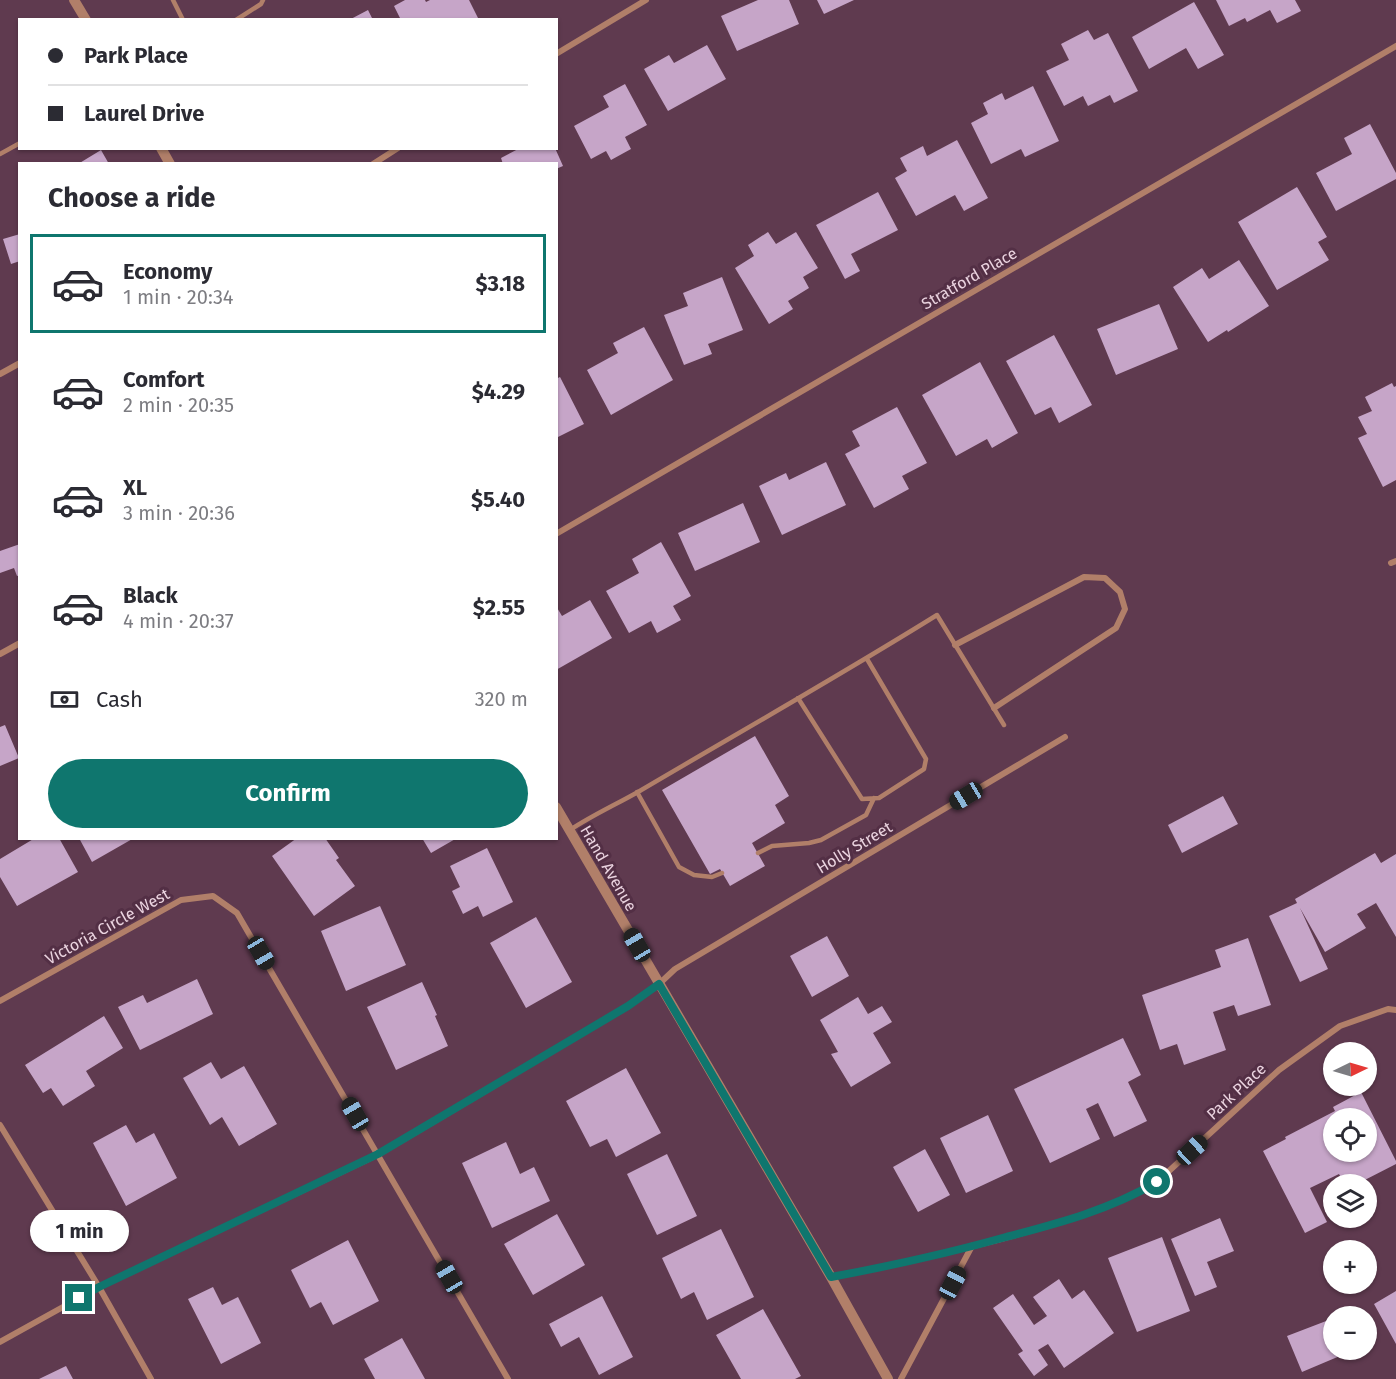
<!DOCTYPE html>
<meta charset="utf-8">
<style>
body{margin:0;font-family:"Fira Sans",sans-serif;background:#f2f2f3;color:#2b2b33;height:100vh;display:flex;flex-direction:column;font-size:22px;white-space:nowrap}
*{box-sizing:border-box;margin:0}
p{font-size:20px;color:#7c7c81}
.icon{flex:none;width:33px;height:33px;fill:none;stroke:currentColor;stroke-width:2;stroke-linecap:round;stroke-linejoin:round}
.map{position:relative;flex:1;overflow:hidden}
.side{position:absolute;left:18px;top:162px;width:540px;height:678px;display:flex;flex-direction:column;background:#fff;border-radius:0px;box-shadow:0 2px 4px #0004}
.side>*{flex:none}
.top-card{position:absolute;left:18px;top:18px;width:540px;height:132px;border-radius:0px;box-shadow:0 2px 4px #0004;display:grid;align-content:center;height:132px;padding:0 30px;background:#fff}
.needle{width:39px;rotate:85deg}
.tools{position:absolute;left:1323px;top:1042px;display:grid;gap:12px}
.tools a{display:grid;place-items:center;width:54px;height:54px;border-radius:50%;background:#fff;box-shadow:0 2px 4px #0004;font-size:30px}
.end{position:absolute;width:27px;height:27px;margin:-14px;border:8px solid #0f766e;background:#fff;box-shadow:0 0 0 3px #fff}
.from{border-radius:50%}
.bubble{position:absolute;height:42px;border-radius:21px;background:#fff;box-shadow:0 2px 4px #0004;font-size:20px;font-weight:700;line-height:42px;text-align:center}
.car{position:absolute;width:18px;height:36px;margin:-18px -9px;border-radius:8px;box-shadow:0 0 4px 2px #0007;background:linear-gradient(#222 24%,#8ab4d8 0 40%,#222 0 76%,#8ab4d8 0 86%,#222 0)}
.top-card b{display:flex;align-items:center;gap:21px;height:57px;font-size:22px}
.top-card b+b{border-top:2px solid #e1e1e2}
.top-card i{width:15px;height:15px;background:#2b2b33}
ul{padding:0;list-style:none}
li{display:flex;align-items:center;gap:18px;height:99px;margin:0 12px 9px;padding:0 18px;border:3px solid transparent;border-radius:0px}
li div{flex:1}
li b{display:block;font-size:22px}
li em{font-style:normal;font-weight:700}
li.on{border-color:#0f766e}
li>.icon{width:54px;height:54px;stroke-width:1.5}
h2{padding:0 30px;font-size:27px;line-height:72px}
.pay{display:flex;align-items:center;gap:15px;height:66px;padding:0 30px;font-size:22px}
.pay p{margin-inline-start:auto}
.cta{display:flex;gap:12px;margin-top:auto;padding:12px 30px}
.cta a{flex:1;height:69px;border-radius:36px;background:#0f766e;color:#fff;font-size:24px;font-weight:700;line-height:69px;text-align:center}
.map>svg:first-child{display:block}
</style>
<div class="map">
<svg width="1396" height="1379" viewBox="0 0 1396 1379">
<rect width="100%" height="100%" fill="#5f3a4f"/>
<path fill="#c6a5c8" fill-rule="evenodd" d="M405,0H425L426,2L430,0H469L479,20H401L394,6Z
M758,0H789L799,24L737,51L721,16Z
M817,0H854L824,14Z
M1216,0H1295L1301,11L1277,23L1270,10L1247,22L1245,18L1229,26Z
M1194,2L1224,55L1198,69L1186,48L1149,69L1132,37Z
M368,10L373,20H349Z
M1088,30L1094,40L1108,33L1138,91L1114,103L1110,95L1088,106L1083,96L1064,106L1046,71L1069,60L1061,44Z
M707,45L726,79L668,111L644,69L669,55L674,63Z
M625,84L647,125L625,137L631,149L611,160L606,151L591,159L574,126L609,107L603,96Z
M1033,86L1059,141L1025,157L1021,149L991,164L971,123L988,114L983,103L1002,93L1005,100Z
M1370,124L1396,173V179L1336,211L1316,173L1352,154L1344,138Z
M957,140L988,198L964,211L955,195L916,216L895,178L907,171L900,158L923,146L927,156Z
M520,148H555L563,166L556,169V164H503L501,158Z
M101,150L109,164H78Z
M1297,187L1327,237L1318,242L1329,260L1277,290L1238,222Z
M878,192L898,230L851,254L860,271L845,279L816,225Z
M768,232L776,244L796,232L818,268L803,277L809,288L788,301L793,309L769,324L735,268L754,256L748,245Z
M20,234V261L11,264L3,239Z
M1239,260L1269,306L1228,332L1227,330L1208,342L1173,287L1202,268L1209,279Z
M722,277L743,330L708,344L712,354L684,365L664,315L688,306L683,293Z
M1159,304L1178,349L1116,375L1097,329Z
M644,327L673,380L611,415L587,370L618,353L613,343Z
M1054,335L1092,405L1059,423L1051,407L1035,415L1006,361Z
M980,362L1018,433L992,448L987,439L956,456L922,395Z
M560,377L584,424L556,438V379Z
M1392,383L1394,387L1396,386V480L1383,487L1358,438L1367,434L1358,417L1372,411L1365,397Z
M897,407L927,463L902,476L909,489L874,508L845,454L860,446L852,431Z
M826,462L846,505L782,535L759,486L786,473L789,480Z
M743,503L760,542L695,571L678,533Z
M661,542L691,596L673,606L681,620L657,633L651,621L629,633L606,591L639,573L632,559Z
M20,544V575L17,576L14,568L0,573V551Z
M590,600L612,638L556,670V606L562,616Z
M5,725L19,758L0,766V727Z
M755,736L789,796L775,805L785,823L752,843L765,866L730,886L720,869L710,874L662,790Z
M1223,796L1238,824L1182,853L1168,825Z
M35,838H59L78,872L17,906L0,877V859Z
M79,838H134L92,862Z
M297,838H325L339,858L336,860L355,886L314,916L272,856Z
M422,838H457L431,853Z
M487,848L513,902L483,917L478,906L463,914L452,891L460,887L450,866Z
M1375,853L1381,863L1396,854V937L1376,903L1357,914L1366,928L1325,952L1300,908L1328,969L1300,982L1269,916L1297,903L1295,899Z
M380,906L406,965L346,991L321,931Z
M536,917L572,982L526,1008L490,943Z
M827,936L849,976L812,997L790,956Z
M1248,938L1271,1005L1238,1016L1234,1005L1213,1012L1226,1050L1184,1065L1177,1044L1160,1050L1142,995L1221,967L1215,950Z
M197,979L213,1014L140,1050L118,1007L143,995L147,1003Z
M422,982L437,1015L435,1016L448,1046L396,1070L367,1007Z
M858,997L868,1014L882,1006L892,1022L873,1033L891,1063L851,1087L831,1054L838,1052L820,1020Z
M104,1016L123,1048L86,1071L95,1086L63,1106L51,1088L43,1093L25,1065Z
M1123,1038L1141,1075L1128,1082L1147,1121L1114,1137L1098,1103L1086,1109L1100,1139L1050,1163L1014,1089Z
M211,1062L221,1079L244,1066L277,1124L239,1146L222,1117L210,1125L183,1078Z
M626,1068L661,1133L616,1157L607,1139L590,1147L566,1101Z
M1361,1092L1396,1161V1164L1355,1185H1345L1339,1174L1310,1188L1327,1222L1305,1233L1263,1151L1286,1139L1285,1137L1335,1111L1333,1107ZM1334,1119H1366V1152H1334Z
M988,1115L1013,1171L966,1193L940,1138Z
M126,1125L136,1143L154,1133L177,1178L126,1206L93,1143Z
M506,1142L520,1174L534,1167L550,1201L492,1228L462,1163Z
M925,1149L950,1195L918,1212L893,1167Z
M667,1154L697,1216L657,1235L627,1174Z
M557,1214L585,1265L533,1295L504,1244Z
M1220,1218L1234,1251L1207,1262L1217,1287L1195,1296L1171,1239Z
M721,1229L754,1297L707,1320L694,1292L681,1299L662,1258Z
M1162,1237L1190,1311L1137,1332L1108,1258Z
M348,1240L379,1301L333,1325L321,1302L310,1308L291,1270Z
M1059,1279L1072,1299L1084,1290L1114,1333L1064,1368L1048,1344L1038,1350L1048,1365L1034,1376L1018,1354L1023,1351L993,1308L1013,1294L1034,1325L1047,1316L1033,1297Z
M213,1287L222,1305L238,1297L261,1343L221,1364L188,1299Z
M1396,1291V1344L1374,1304Z
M602,1296L633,1357L599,1375L579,1337L561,1347L549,1324Z
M763,1309L801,1376L795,1379H741L716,1335Z
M1334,1318V1350H1354L1302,1372L1287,1336Z
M402,1338L425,1379H375L364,1359Z
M66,1366L73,1379H39Z"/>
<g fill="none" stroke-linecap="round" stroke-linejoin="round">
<path stroke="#b17f69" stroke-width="4.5" d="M173,0L183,20
M236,20L261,4L263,0
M0,154L20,143
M798,698L862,799L879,798L924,769L926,759L867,659
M637,792L679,867L694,875L712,877L722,873
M570,830C591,816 615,805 638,792C738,733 839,676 937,615L1004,725
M758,853L772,846L809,843L821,840L866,815L874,798"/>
<path stroke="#b17f69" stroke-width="6" d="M556,54L646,0
M373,164L398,148
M0,374L20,363
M556,534L1396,46
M1391,563L1396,561
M955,645L1084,577L1105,578L1120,592L1125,609L1116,628L994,708
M0,654L20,643
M0,1001L181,900L213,896L237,913L508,1379
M0,1125L99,1287L151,1379
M831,1277C887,1267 942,1254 997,1240C1053,1225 1107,1211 1157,1182L1279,1070L1340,1026L1388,1009L1396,1010
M0,1342L99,1287L379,1154L628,1006L659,984L675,969L1065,737
M901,1379L972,1246"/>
<path stroke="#b17f69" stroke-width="10" d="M74,0L86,20
M161,148L170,164
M556,807L831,1277L888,1379"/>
</g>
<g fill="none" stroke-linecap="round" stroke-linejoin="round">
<path stroke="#0f766e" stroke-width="8" d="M79,1298L99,1287L378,1154L628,1006L659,984L831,1277C890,1266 949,1253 1006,1237C1059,1223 1109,1210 1157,1182"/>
</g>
<g text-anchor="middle" stroke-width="6" stroke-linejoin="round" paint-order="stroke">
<g font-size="16" fill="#ebd4e0" stroke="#532f45">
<text transform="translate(969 278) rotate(-30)" y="6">Stratford Place</text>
<text transform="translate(854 847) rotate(-31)" y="6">Holly Street</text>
<text transform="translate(609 868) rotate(60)" y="6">Hand Avenue</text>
<text transform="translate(107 926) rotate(-29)" y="6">Victoria Circle West</text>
<text transform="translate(1236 1091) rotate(-43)" y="6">Park Place</text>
</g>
</g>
</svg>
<div class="tools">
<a><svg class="needle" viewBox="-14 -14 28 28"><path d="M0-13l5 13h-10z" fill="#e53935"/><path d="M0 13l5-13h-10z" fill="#7c7c81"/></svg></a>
<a><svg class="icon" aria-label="locate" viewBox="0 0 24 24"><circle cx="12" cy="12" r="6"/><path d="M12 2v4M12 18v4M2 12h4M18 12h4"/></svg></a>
<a><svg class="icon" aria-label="layers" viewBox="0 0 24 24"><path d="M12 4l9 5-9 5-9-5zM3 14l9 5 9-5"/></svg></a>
<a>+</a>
<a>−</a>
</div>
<i class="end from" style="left:1157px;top:1182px"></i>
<i class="end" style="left:79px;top:1298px"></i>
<div class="bubble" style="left:30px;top:1210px;width:99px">1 min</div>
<i class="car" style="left:966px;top:796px;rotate:239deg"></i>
<i class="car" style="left:637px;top:945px;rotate:330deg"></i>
<i class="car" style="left:261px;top:953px;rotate:150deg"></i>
<i class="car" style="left:355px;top:1114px;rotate:330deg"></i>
<i class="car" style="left:1192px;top:1150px;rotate:47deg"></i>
<i class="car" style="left:449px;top:1277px;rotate:330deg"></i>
<i class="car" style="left:953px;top:1283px;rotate:28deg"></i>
<div class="top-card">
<b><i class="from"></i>Park Place</b>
<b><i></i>Laurel Drive</b>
</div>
<section class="side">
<h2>Choose a ride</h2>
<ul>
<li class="on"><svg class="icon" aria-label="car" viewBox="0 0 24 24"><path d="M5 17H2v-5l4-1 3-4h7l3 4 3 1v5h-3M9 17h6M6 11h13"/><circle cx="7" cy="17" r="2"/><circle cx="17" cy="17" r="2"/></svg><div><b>Economy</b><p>1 min · 20:34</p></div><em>$3.18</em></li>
<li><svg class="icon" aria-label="car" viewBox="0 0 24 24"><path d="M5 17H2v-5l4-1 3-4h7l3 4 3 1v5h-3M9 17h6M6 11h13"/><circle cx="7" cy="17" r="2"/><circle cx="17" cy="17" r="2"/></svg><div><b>Comfort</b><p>2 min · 20:35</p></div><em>$4.29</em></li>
<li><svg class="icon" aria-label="car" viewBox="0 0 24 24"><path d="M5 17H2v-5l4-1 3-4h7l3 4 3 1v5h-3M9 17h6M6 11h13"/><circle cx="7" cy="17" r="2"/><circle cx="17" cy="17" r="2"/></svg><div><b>XL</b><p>3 min · 20:36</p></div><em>$5.40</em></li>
<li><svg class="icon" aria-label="car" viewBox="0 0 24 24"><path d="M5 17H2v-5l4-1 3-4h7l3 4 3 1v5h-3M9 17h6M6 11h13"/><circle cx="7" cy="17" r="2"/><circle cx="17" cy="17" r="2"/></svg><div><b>Black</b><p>4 min · 20:37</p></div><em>$2.55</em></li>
</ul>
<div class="pay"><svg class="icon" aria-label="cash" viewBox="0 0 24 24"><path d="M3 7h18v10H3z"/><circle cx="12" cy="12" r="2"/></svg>Cash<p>320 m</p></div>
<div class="cta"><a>Confirm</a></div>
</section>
</div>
